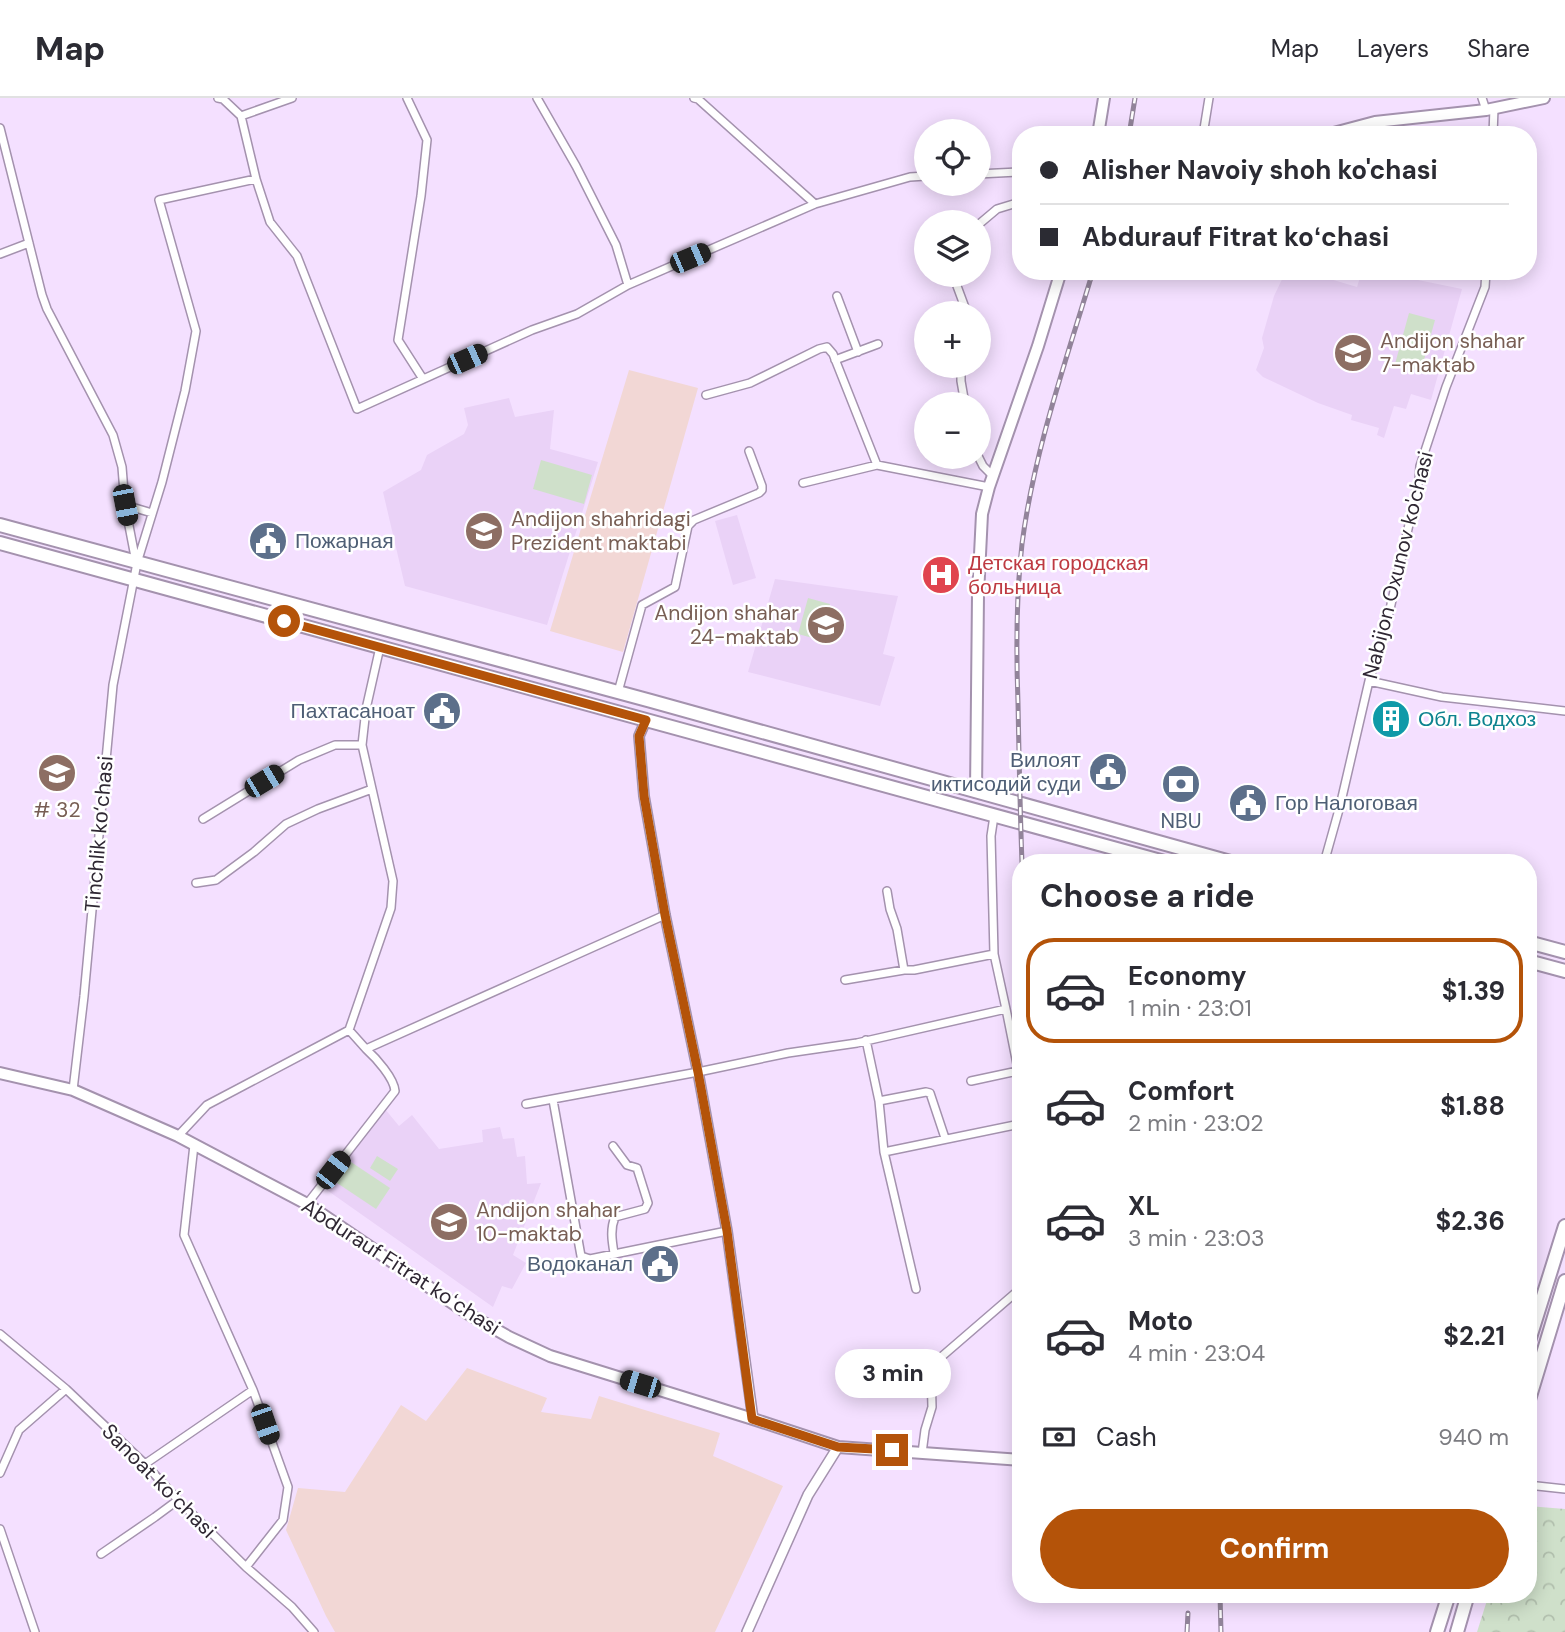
<!DOCTYPE html>
<meta charset="utf-8">
<style>
body{margin:0;font-family:"DM Sans",sans-serif;background:#f7f7f7;color:#2b2b33;height:100vh;display:flex;flex-direction:column;font-size:26px;white-space:nowrap}
*{box-sizing:border-box;margin:0}
p{font-size:23px;color:#7c7c81}
.icon{flex:none;width:38px;height:38px;fill:none;stroke:currentColor;stroke-width:2;stroke-linecap:round;stroke-linejoin:round}
.map{position:relative;flex:1;overflow:hidden}
.side{position:absolute;left:1012px;top:756px;width:525px;height:749px;display:flex;flex-direction:column;background:#fff;border-radius:28px;box-shadow:0 4px 18px #0003}
.side>*{flex:none}
.banner{position:absolute;left:1012px;top:28px;width:525px;height:154px;border-radius:28px;box-shadow:0 4px 18px #0003;display:grid;align-content:center;height:154px;padding:0 28px;background:#fff}
.tools{position:absolute;left:914px;top:21px;display:grid;gap:14px}
.tools a{display:grid;place-items:center;width:77px;height:77px;border-radius:50%;background:#fff;box-shadow:0 4px 18px #0003;font-size:35px}
.end{position:absolute;width:32px;height:32px;margin:-16px;border:9px solid #b45309;background:#fff;box-shadow:0 0 0 4px #fff}
.from{border-radius:50%}
.bubble{position:absolute;height:49px;border-radius:24px;background:#fff;box-shadow:0 4px 18px #0003;font-size:23px;font-weight:700;line-height:49px;text-align:center}
.car{position:absolute;width:21px;height:42px;margin:-21px -10px;border-radius:9px;box-shadow:0 0 5px 2px #0007;background:linear-gradient(#222 24%,#8ab4d8 0 40%,#222 0 76%,#8ab4d8 0 86%,#222 0)}
.banner b{display:flex;align-items:center;gap:24px;height:66px;font-size:26px}
.banner b+b{border-top:2px solid #e1e1e2}
.banner i{width:18px;height:18px;background:#2b2b33}
ul{padding:0;list-style:none}
li{display:flex;align-items:center;gap:21px;height:105px;margin:0 14px 10px;padding:0 14px;border:4px solid transparent;border-radius:28px}
li div{flex:1}
li b{display:block;font-size:26px}
li em{font-style:normal;font-weight:700}
li.active{border-color:#b45309}
li>.icon{width:63px;height:63px;stroke-width:1.5}
h2{padding:0 28px;font-size:32px;line-height:84px}
.pay{display:flex;align-items:center;gap:18px;height:77px;padding:0 28px;font-size:26px}
.pay p{margin-inline-start:auto}
.action{display:flex;gap:14px;margin-top:auto;padding:14px 28px}
.action a{flex:1;height:80px;border-radius:42px;background:#b45309;color:#fff;font-size:28px;font-weight:700;line-height:80px;text-align:center}
header{display:flex;align-items:center;gap:42px;box-sizing:border-box;height:98px;padding:0 35px;background:#fff;border-bottom:2px solid #e1e1e2}
header strong{font-size:33px}
nav{display:flex;gap:38px;margin-inline-start:auto;font-size:24px}
.map>svg:first-child{display:block}
</style>
<header>
<strong>Map</strong>
<nav><a>Map</a><a>Layers</a><a>Share</a></nav>
</header>
<div class="map">
<svg width="1565" height="1534" viewBox="0 0 1565 1534">
<defs>
<pattern id="park-crowns" width="20" height="18" patternUnits="userSpaceOnUse" patternTransform="scale(1.75)"><rect width="20" height="18" fill="#cfe0ca"/><path d="M2 6a3 3 0 1 1 6 0M12 15a3 3 0 1 1 6 0" fill="none" stroke="#b2c0ae"/></pattern>
</defs>
<rect width="100%" height="100%" fill="#f4e0ff"/>
<path fill="#f2d7d5" d="M629,272L698,290L623,554L550,533Z
M467,1270L547,1300L541,1314L591,1321L599,1298L720,1335L713,1358L783,1388L715,1534H335L326,1518L286,1432L298,1390L345,1394L401,1307L426,1323Z"/>
<path fill="#ead2f7" d="M1286,173H1303L1357,189L1362,173H1374L1462,191L1431,302L1411,296L1406,311L1394,308L1384,340L1377,337L1379,330L1351,322L1352,317L1318,305L1263,279L1256,272L1264,250L1262,240L1274,198Z
M509,300L515,319L554,312L550,351L598,364L547,527L405,488L383,394L421,372L427,357L464,336L468,327L464,310Z
M737,417L756,480L733,487L715,423Z
M775,481L898,498L883,556L895,559L880,608L748,574Z
M385,1011L399,1028L412,1017L439,1051L483,1044L482,1032L500,1029L503,1041L514,1040L517,1059L525,1058L527,1086L541,1085L513,1157L526,1165L512,1191L502,1188L493,1209L324,1090Z"/>
<path fill="url(#park-crowns)" d="M1528,1408L1565,1411V1534H1477L1489,1496H1528Z"/>
<path fill="#cfe0ca" d="M1409,215L1435,222L1421,273L1395,266Z
M541,362L592,377L584,406L533,391Z
M808,500L830,506L820,542L798,536Z
M377,1058L398,1071L390,1083L370,1070Z
M348,1062L390,1090L376,1111L334,1083Z"/>
<g fill="none" stroke-linecap="round" stroke-linejoin="round">
<defs>
<path id="minor" d="M407,0L427,42L421,98L398,242L423,281
M537,0L576,68L616,147L628,187
M694,0L698,1L815,106
M1482,0L1486,12
M241,18L292,0
M0,30L42,197L47,211L113,337L122,369L125,407L136,464
M1203,37L1209,0
M1493,37L1494,10
M978,76L1020,74
M256,81L270,124L297,158L357,311L532,232L577,216L628,187L815,106L910,79L926,78
M978,127L997,111L1020,104
M0,156L29,145
M957,177V188L967,215
M837,198L858,254
M835,262L878,246
M961,268V283L965,306
M706,297L750,285L819,251L827,249L833,256L877,367
M978,358L983,368L993,378
M803,385L877,367L989,389
M125,407L152,415
M1369,583L1442,599L1565,613
M618,594L642,507L675,489L688,428L694,422L759,395L762,392V388L749,353
M994,718L991,738L994,856L1006,911
M203,721L299,662L335,647H362
M1121,765L1125,753
M1324,765L1340,708L1369,583L1390,511L1419,382L1420,368L1446,289L1485,189L1486,173
M196,785L216,782L254,754L286,726L318,711L372,691
M887,793L890,811L897,831L904,872
M845,882L904,872H914L994,856
M349,932L366,951L665,817
M866,942L879,1003L884,1054L916,1191
M971,983L1018,973
M73,992L84,898L113,587L137,465L162,384L185,293L196,233L159,102L256,81L241,18L223,1L218,0
M553,1002L581,1158L590,1161L727,1133
M879,1003L926,994L930,995L945,1040
M526,1006L698,974L788,955L857,945L1006,911L1020,981
M178,1038L207,1007L349,932L391,810L393,783L362,647L366,611L380,549
M194,1047L184,1137L253,1292L288,1389L283,1422L246,1469
M613,1048L627,1067L637,1070L648,1105L645,1111L615,1119C610,1131 612,1143 614,1155
M884,1054L1020,1026
M307,1106L395,993C394,980 376,960 366,951
M0,1236L66,1291L145,1366L178,1402L246,1469L292,1509L314,1534
M922,1355L925,1332L932,1309L931,1273L940,1260L1020,1191
M145,1366L253,1292
M0,1375L19,1332L66,1291
M1528,1387L1565,1391
M0,1431L35,1534
M101,1456L155,1419L178,1402"/>
<path id="tertiary" d="M646,622L639,638L644,698L665,817L698,974L727,1133L753,1321
M747,1534L808,1397L838,1349"/>
<path id="secondary" d="M1098,37L1104,0
M1326,37L1375,24L1486,12L1544,0
M976,694L978,497L982,416L989,389L1038,248L1061,173
M0,975L73,992L178,1038L307,1106L470,1217L509,1239L550,1258L753,1321L838,1349L1020,1362"/>
<path id="primary" d="M0,427L651,603L1234,765
M0,445L1168,765
M1528,844L1565,854
M1528,863L1565,873
M1528,1246L1565,1128
M1528,1305L1565,1183
M1437,1534L1449,1496
M1457,1534L1468,1496"/>
</defs>
<use href="#minor" stroke="#a492ae" stroke-width="10"/>
<use href="#tertiary" stroke="#a492ae" stroke-width="12"/>
<use href="#secondary" stroke="#a492ae" stroke-width="14"/>
<use href="#primary" stroke="#a492ae" stroke-width="16"/>
<use href="#minor" stroke="#fff" stroke-width="7"/>
<use href="#tertiary" stroke="#fff" stroke-width="9"/>
<use href="#secondary" stroke="#fff" stroke-width="10"/>
<use href="#primary" stroke="#fff" stroke-width="12"/>
<defs>
<path id="rail" d="M1129,37L1135,0
M1022,765C1020,712 1019,658 1018,605C1016,552 1016,499 1022,446C1034,353 1066,263 1093,173
M1220,1496L1221,1534
M1187,1534L1188,1515"/>
</defs>
<use href="#rail" stroke="#92849a" stroke-width="5"/>
<use href="#rail" stroke="#fff" stroke-width="2.5" stroke-dasharray="8" stroke-linecap="butt"/>
</g>
<g fill="none" stroke-linecap="round" stroke-linejoin="round">
<path stroke="#b45309" stroke-width="9" d="M284,523L646,622L639,638L644,698L665,817L698,974L727,1133L752,1321L838,1349L892,1352"/>
</g>
<defs>
<symbol id="school-disc" viewBox="-11 -11 22 22"><circle r="9.5" fill="#8d6e63" stroke="#fff"/><path d="M0-5L7-2L0 1L-7-2ZM-4 1L0 2.5L4 1V4Q0 6-4 4Z" fill="#fff"/></symbol>
<symbol id="civic-disc" viewBox="-11 -11 22 22"><circle r="9.5" fill="#5c6f8a" stroke="#fff"/><path d="M-.6-6.5H3V-4.5H.6V-3L4-1V1h2V6H-6V1h2V-1L-.6-3ZM-1.2 2.5V6h2.4V2.5Z" fill="#fff"/></symbol>
<symbol id="hospital-disc" viewBox="-11 -11 22 22"><circle r="9.5" fill="#e0444e" stroke="#fff"/><path d="M-5-5h3v3.5h4V-5h3V5h-3V1.5h-4V5h-3Z" fill="#fff"/></symbol>
<symbol id="building-disc" viewBox="-11 -11 22 22"><circle r="9.5" fill="#0f9aa8" stroke="#fff"/><path d="M-4-6H4V6H1V3H-1V6H-4ZM-2.5-4.3h1.7v1.8h-1.7ZM.8-4.3h1.7v1.8H.8ZM-2.5-1h1.7V.8h-1.7ZM.8-1h1.7V.8H.8Z" fill="#fff"/></symbol>
<symbol id="bank-disc" viewBox="-11 -11 22 22"><circle r="9.5" fill="#5c6f8a" stroke="#fff"/><path d="M-6-4H6V4H-6ZM0-2.3a2.3 2.3 0 1 0 0 4.6a2.3 2.3 0 1 0 0-4.6Z" fill="#fff"/></symbol>
</defs>
<g fill-rule="evenodd">
<use href="#school-disc" x="1331" y="233" width="44" height="44"/>
<use href="#school-disc" x="462" y="411" width="44" height="44"/>
<use href="#civic-disc" x="246" y="421" width="44" height="44"/>
<use href="#hospital-disc" x="919" y="455" width="44" height="44"/>
<use href="#school-disc" x="804" y="505" width="44" height="44"/>
<use href="#civic-disc" x="420" y="591" width="44" height="44"/>
<use href="#building-disc" x="1369" y="599" width="44" height="44"/>
<use href="#civic-disc" x="1086" y="652" width="44" height="44"/>
<use href="#school-disc" x="35" y="653" width="44" height="44"/>
<use href="#bank-disc" x="1159" y="664" width="44" height="44"/>
<use href="#civic-disc" x="1226" y="683" width="44" height="44"/>
<use href="#school-disc" x="427" y="1102" width="44" height="44"/>
<use href="#civic-disc" x="638" y="1144" width="44" height="44"/>
</g>
<g text-anchor="middle" stroke-width="5" stroke-linejoin="round" paint-order="stroke">
<g font-size="21" fill="#785e54" stroke="#fff" text-anchor="start">
<text x="1380" y="250">Andijon shahar<tspan x="1380" dy="24">7-maktab</tspan></text>
<text x="511" y="428">Andijon shahridagi<tspan x="511" dy="24">Prezident maktabi</tspan></text>
<text x="799" y="522" text-anchor="end">Andijon shahar<tspan x="799" dy="24">24-maktab</tspan></text>
<text x="57" y="719" text-anchor="middle"># 32</text>
<text x="476" y="1119">Andijon shahar<tspan x="476" dy="24">10-maktab</tspan></text>
</g>
<g font-size="21" fill="#4e5e75" stroke="#fff" text-anchor="end">
<text x="295" y="450" text-anchor="start">Пожарная</text>
<text x="415" y="620">Пахтасаноат</text>
<text x="1081" y="669">Вилоят<tspan x="1081" dy="24">иктисодий суди</tspan></text>
<text x="1275" y="712" text-anchor="start">Гор Налоговая</text>
<text x="1181" y="730" text-anchor="middle">NBU</text>
<text x="633" y="1173">Водоканал</text>
</g>
<g font-size="21" fill="#be3a42" stroke="#fff" text-anchor="start">
<text x="968" y="472">Детская городская<tspan x="968" dy="24">больница</tspan></text>
</g>
<g font-size="21" fill="#2f2733" stroke="#fff">
<text transform="translate(1398 467) rotate(-76)" y="7">Nabijon Oxunov ko'chasi</text>
<text transform="translate(99 736) rotate(-85)" y="7">Tinchlik kо‘chasi</text>
<text transform="translate(401 1169) rotate(33)" y="7">Abdurauf Fitrat koʻchasi</text>
<text transform="translate(159 1383) rotate(45)" y="7">Sanoat koʻchasi</text>
</g>
<g font-size="21" fill="#0d838f" stroke="#fff" text-anchor="start">
<text x="1418" y="628">Обл. Водхоз</text>
</g>
</g>
</svg>
<div class="tools">
<a><svg class="icon" aria-label="locate" viewBox="0 0 24 24"><circle cx="12" cy="12" r="6"/><path d="M12 2v4M12 18v4M2 12h4M18 12h4"/></svg></a>
<a><svg class="icon" aria-label="layers" viewBox="0 0 24 24"><path d="M12 4l9 5-9 5-9-5zM3 14l9 5 9-5"/></svg></a>
<a>+</a>
<a>−</a>
</div>
<i class="end from" style="left:284px;top:523px"></i>
<i class="end" style="left:892px;top:1352px"></i>
<div class="bubble" style="left:835px;top:1251px;width:116px">3 min</div>
<i class="car" style="left:690px;top:160px;rotate:67deg"></i>
<i class="car" style="left:467px;top:261px;rotate:66deg"></i>
<i class="car" style="left:125px;top:407px;rotate:169deg"></i>
<i class="car" style="left:264px;top:683px;rotate:59deg"></i>
<i class="car" style="left:333px;top:1072px;rotate:38deg"></i>
<i class="car" style="left:640px;top:1286px;rotate:287deg"></i>
<i class="car" style="left:265px;top:1326px;rotate:161deg"></i>
<div class="banner">
<b><i class="from"></i>Alisher Navoiy shoh ko'chasi</b>
<b><i></i>Abdurauf Fitrat koʻchasi</b>
</div>
<section class="side">
<h2>Choose a ride</h2>
<ul>
<li class="active"><svg class="icon" aria-label="car" viewBox="0 0 24 24"><path d="M5 17H2v-5l4-1 3-4h7l3 4 3 1v5h-3M9 17h6M6 11h13"/><circle cx="7" cy="17" r="2"/><circle cx="17" cy="17" r="2"/></svg><div><b>Economy</b><p>1 min · 23:01</p></div><em>$1.39</em></li>
<li><svg class="icon" aria-label="car" viewBox="0 0 24 24"><path d="M5 17H2v-5l4-1 3-4h7l3 4 3 1v5h-3M9 17h6M6 11h13"/><circle cx="7" cy="17" r="2"/><circle cx="17" cy="17" r="2"/></svg><div><b>Comfort</b><p>2 min · 23:02</p></div><em>$1.88</em></li>
<li><svg class="icon" aria-label="car" viewBox="0 0 24 24"><path d="M5 17H2v-5l4-1 3-4h7l3 4 3 1v5h-3M9 17h6M6 11h13"/><circle cx="7" cy="17" r="2"/><circle cx="17" cy="17" r="2"/></svg><div><b>XL</b><p>3 min · 23:03</p></div><em>$2.36</em></li>
<li><svg class="icon" aria-label="car" viewBox="0 0 24 24"><path d="M5 17H2v-5l4-1 3-4h7l3 4 3 1v5h-3M9 17h6M6 11h13"/><circle cx="7" cy="17" r="2"/><circle cx="17" cy="17" r="2"/></svg><div><b>Moto</b><p>4 min · 23:04</p></div><em>$2.21</em></li>
</ul>
<div class="pay"><svg class="icon" aria-label="cash" viewBox="0 0 24 24"><path d="M3 7h18v10H3z"/><circle cx="12" cy="12" r="2"/></svg>Cash<p>940 m</p></div>
<div class="action"><a>Confirm</a></div>
</section>
</div>
